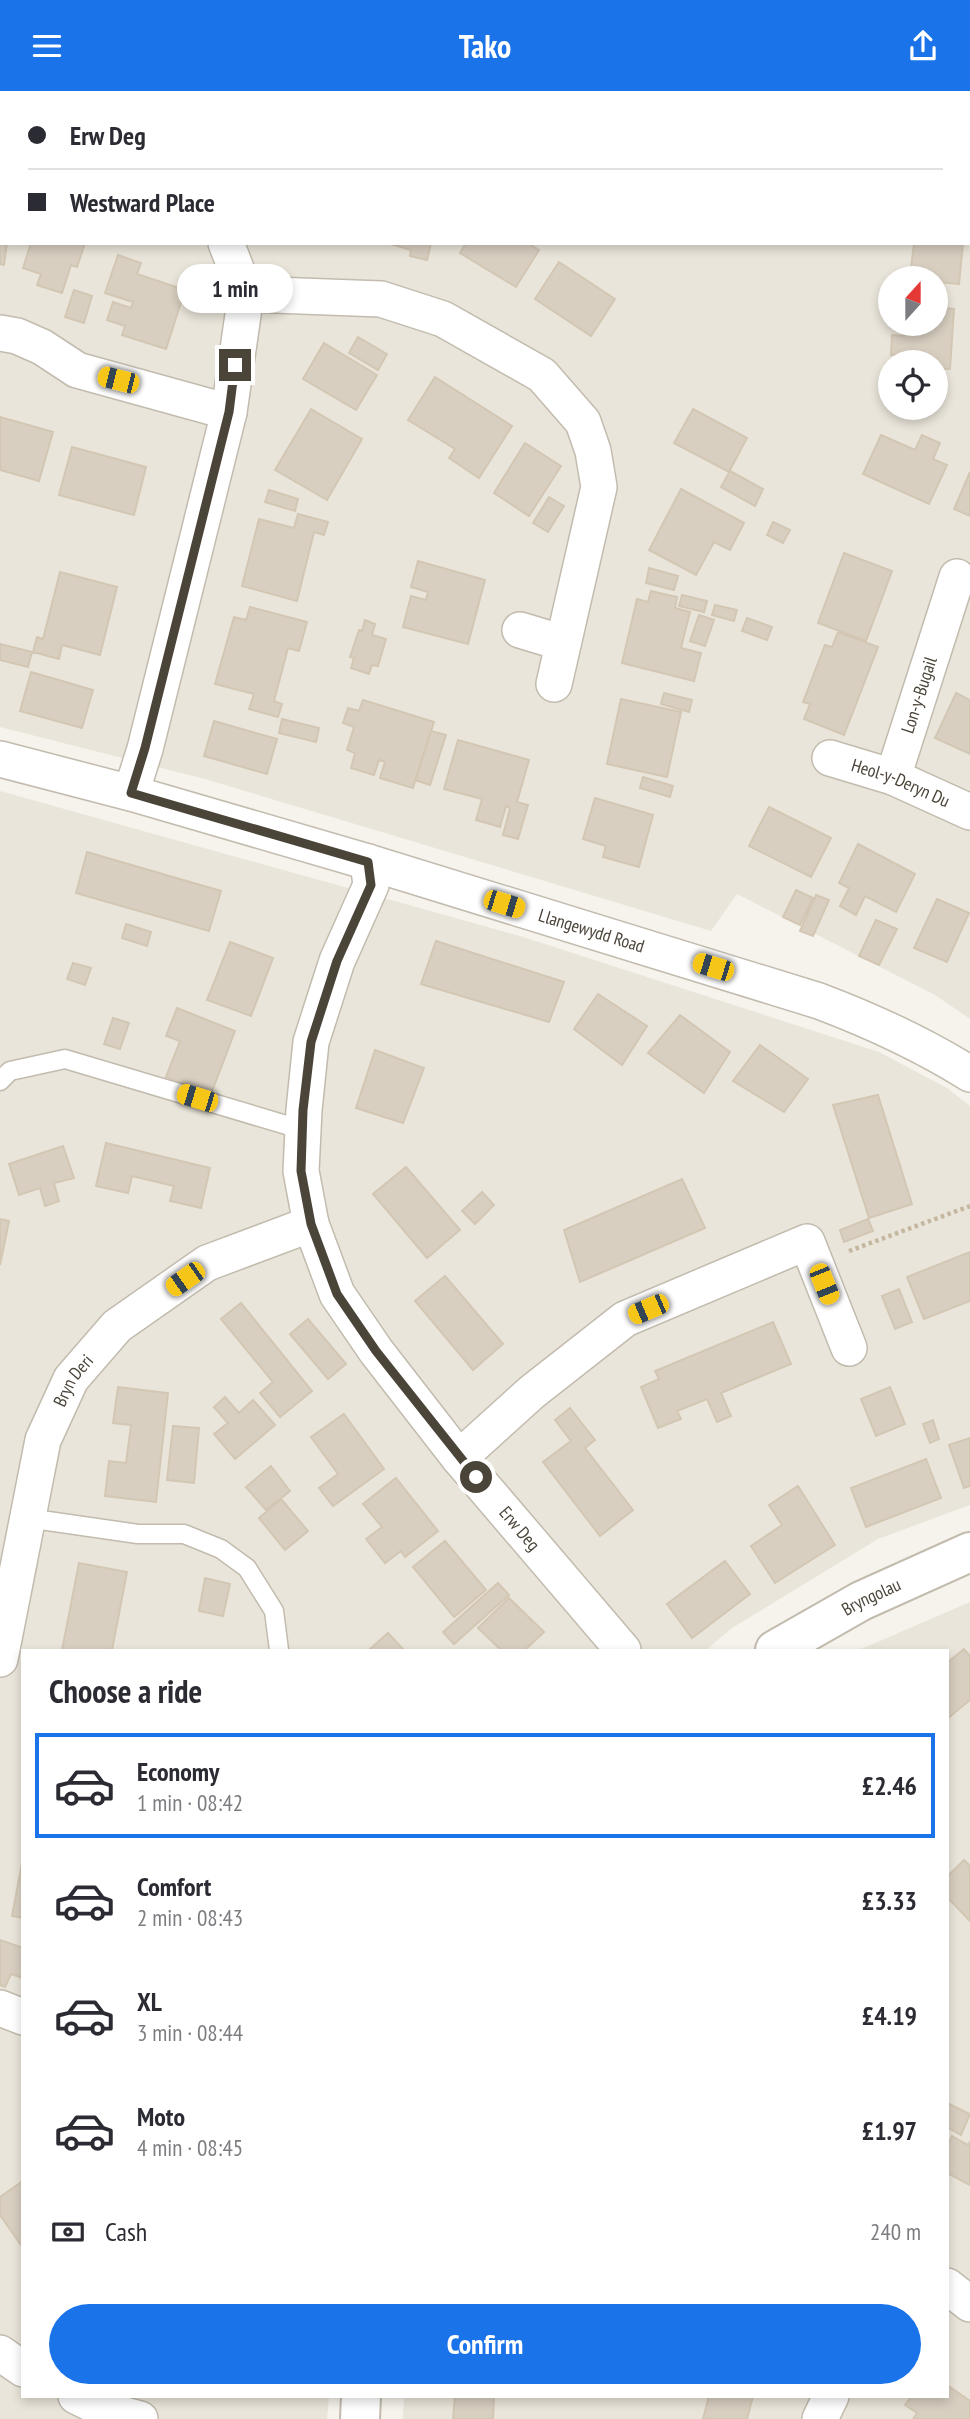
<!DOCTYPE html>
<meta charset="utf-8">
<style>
body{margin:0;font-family:"PT Sans Narrow",sans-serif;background:#f2f2f3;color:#2b2b33;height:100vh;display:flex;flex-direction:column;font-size:26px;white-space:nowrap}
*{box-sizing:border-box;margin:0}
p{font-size:23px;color:#7c7c81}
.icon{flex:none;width:38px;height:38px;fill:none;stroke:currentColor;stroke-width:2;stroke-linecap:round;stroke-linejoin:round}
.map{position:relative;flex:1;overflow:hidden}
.sheet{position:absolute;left:21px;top:1558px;width:928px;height:749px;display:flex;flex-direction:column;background:#fff;border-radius:0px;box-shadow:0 4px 10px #0003}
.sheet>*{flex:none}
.banner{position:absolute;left:0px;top:0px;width:971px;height:154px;box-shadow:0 4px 10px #0003;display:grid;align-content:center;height:154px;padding:0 28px;background:#fff}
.needle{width:46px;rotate:21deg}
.controls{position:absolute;left:878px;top:175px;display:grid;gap:14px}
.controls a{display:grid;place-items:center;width:70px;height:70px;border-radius:50%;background:#fff;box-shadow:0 4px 10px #0003;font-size:35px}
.end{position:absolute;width:32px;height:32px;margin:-16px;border:9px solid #4b4439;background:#fff;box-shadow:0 0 0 4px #fff}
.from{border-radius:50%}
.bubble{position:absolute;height:49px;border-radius:24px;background:#fff;box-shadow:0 4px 10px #0003;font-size:23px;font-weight:700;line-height:49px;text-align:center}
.car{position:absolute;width:21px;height:42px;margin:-21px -10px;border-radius:9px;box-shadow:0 0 5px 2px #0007;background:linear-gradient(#f5c518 24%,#345 0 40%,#f5c518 0 76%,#345 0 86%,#f5c518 0)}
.banner b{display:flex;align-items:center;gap:24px;height:66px;font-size:26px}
.banner b+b{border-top:2px solid #e1e1e2}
.banner i{width:18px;height:18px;background:#2b2b33}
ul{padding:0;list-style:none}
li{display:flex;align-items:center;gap:21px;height:105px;margin:0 14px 10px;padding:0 14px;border:4px solid transparent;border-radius:0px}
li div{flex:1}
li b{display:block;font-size:26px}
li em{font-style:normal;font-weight:700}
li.on{border-color:#1a73e8}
li>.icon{width:63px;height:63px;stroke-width:1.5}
h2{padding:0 28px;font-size:32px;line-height:84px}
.pay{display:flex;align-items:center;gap:18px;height:77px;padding:0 28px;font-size:26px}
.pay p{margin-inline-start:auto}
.action{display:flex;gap:14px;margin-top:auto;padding:14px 28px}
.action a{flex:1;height:80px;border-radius:42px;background:#1a73e8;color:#fff;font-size:28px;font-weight:700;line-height:80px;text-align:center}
header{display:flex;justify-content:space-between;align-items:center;height:91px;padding:0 28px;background:#1a73e8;color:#fff;font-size:32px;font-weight:700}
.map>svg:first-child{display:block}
</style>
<header><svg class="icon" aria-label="menu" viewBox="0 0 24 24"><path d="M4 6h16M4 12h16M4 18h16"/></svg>Tako<svg class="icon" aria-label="share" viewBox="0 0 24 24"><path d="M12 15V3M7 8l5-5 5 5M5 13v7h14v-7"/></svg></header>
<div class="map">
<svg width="970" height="2328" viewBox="0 0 970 2328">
<rect width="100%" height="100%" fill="#f6f3ec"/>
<path fill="#eae5da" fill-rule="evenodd" d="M0,0H970V928L935,904L737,803L711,840L205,688L0,636ZM2,2H970V152H2ZM891,187H936V233H891ZM891,271H936V317H891Z
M0,700L520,845L879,961L947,997L970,1015V1414L878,1448L732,1537L706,1559H23V2305H329L327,2328H0Z
M970,1511V2328H403L404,2305H947V1559H859Z"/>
<path fill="#d8cfc1" stroke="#d3c7b4" stroke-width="2" d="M49,0H123L49,2Z
M533,0H607L532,2Z
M0,128L2,152H7L4,174L0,173Z
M31,152H85L77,176L71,174L62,202L37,194L41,183L23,177Z
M387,152H431L427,169L410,165L411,159Z
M466,152H528L539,159L516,196L460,162Z
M914,152H963L959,193L936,191V187H910Z
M118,164L141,172L137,183L185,199L166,258L122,244L125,235L107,229L113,211L131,217L133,211L105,202Z
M559,171L615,208L591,245L535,208Z
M74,199L92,205L84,232L65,226Z
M936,216L954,218L950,278L936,277V271H903V264H891L892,244L904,245L905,233H936Z
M358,246L387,263L378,279L349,262Z
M324,252L377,284L356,319L303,288Z
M435,286L512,335L479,387L449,367L455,358L408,329Z
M311,318L362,348L327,409L275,379Z
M693,318L747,347L729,381L674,352Z
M0,326L53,341L39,390L0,379Z
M881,344L915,359L922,344L940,352L933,368L947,374L929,413L863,383Z
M525,352L561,375L529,425L494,402Z
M72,356L146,376L134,424L59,404Z
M730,380L763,398L755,415L721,396Z
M970,381V425L954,418Z
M681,398L744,432L730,459L714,451L696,484L649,459Z
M269,399L298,408L295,420L265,411Z
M549,406L564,415L548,441L533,432Z
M298,423L328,431L324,444L314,441L297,510L242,495L259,428L294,437Z
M773,431L790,439L783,452L767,444Z
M844,462L892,480L866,550L818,532Z
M418,470L485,489L468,553L403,536L411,505L426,509L428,501L411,496Z
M649,477L678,485L674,499L646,492Z
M60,481L117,496L100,564L62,554L59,568L33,561L37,546L43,548Z
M651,500L677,506L675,517L690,521L681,557L701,562L694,590L622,572L637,508L648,511Z
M682,504L707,510L704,521L679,515Z
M715,514L737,519L734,530L712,524Z
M250,516L307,531L299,560L288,557L274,610L282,613L278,626L249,618L254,603L215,593L234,526L246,529Z
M699,524L714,529L705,555L690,550Z
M747,527L772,536L767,549L742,540Z
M365,529L375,533L372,544L386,548L378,575L372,574L369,583L351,577L354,567L350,566L359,539L362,540Z
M838,541L878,556L844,644L804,628L810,613L803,611L825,554L832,556Z
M0,553L32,561L28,576L0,569Z
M31,581L93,599L82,637L20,620Z
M664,602L692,609L689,621L661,613Z
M956,602L970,609V663L935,647Z
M621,608L681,621L667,686L607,673Z
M363,609L434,631L413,697L380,687L385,671L379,669L374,684L351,677L355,662L347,659L354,636L343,632L348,617L359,620Z
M282,628L319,637L316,651L279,642Z
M214,630L277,648L267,683L204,665Z
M431,640L446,644L430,694L415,689Z
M458,649L529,669L517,711L528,714L518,748L503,744L510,717L506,715L500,736L476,729L482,708L444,698Z
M643,686L673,695L670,706L640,697Z
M595,707L653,724L639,776L603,766L606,755L583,748Z
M769,716L831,747L811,786L749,755Z
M858,753L915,783L896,821L865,805L856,824L840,815L849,797L839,792Z
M87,761L221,800L209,840L76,802Z
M796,799L813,807L800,834L783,826Z
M816,804L829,809L813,845L800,840Z
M937,808L969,822L947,871L914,857Z
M876,829L897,838L879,874L859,865Z
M126,833L151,841L147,855L122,847Z
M436,850L564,891L549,931L421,893Z
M230,851L273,867L251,925L207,909Z
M73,872L91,877L85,894L67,888Z
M598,903L647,935L622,974L574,938Z
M177,917L235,940L211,1003L166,986L180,950L166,945Z
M680,924L730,961L704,1002L648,962Z
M113,927L129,932L120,958L104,953Z
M760,954L808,988L784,1021L733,990Z
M375,959L424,977L403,1032L356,1017Z
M878,1004L912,1113L869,1127L833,1014Z
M106,1052L210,1077L201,1117L170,1110L174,1095L132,1085L128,1102L96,1095Z
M63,1055L74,1087L54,1092L59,1110L45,1115L40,1097L19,1104L9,1073Z
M406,1076L460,1139L427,1167L373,1103Z
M682,1088L705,1137L580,1191L564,1139Z
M482,1101L494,1114L475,1133L462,1120Z
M0,1128L9,1130L0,1174Z
M868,1128L873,1140L844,1151L840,1139Z
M970,1161V1210L924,1228L907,1186Z
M445,1185L503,1253L473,1279L415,1210Z
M899,1198L912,1231L895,1238L882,1205Z
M241,1212L312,1300L280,1326L260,1302L273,1291L221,1228Z
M308,1228L346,1273L328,1288L290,1243Z
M773,1231L791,1273L721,1302L731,1325L717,1331L707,1308L677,1320L681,1328L658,1337L641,1296L659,1288L655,1280Z
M118,1296L168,1302L156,1411L105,1405L109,1370L126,1372L131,1334L113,1332Z
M890,1296L905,1333L876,1345L861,1308Z
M225,1306L239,1322L253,1309L275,1334L235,1368L214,1343L228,1332L214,1316Z
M570,1317L595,1349L585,1357L633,1419L600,1445L543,1371L571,1350L555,1329Z
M344,1323L384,1378L333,1415L319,1397L338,1383L311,1346Z
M933,1329L939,1348L930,1352L923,1333Z
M173,1335L199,1337L194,1392L167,1389Z
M970,1347V1395L964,1397L949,1354Z
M926,1368L941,1407L866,1436L851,1397Z
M271,1375L290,1400L266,1419L246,1396Z
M396,1387L438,1440L405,1466L401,1460L385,1472L366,1448L382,1436L363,1413Z
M798,1395L835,1454L775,1492L751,1455L782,1434L769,1414Z
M281,1408L308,1440L285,1459L259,1427Z
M445,1450L486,1499L454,1526L413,1476Z
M725,1470L750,1503L692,1547L667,1513Z
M79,1472L127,1481L112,1559H62Z
M205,1487L230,1493L223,1525L199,1520Z
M498,1492L509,1504L454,1553L443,1541Z
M509,1507L544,1541L525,1559H501L478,1537Z
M388,1542L404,1559H369Z
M964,1558L970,1565V1609L947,1628V1572Z
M23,1767V1827L12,1825Z
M964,1769L970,1775V1830L947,1806V1786Z
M0,1849L23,1857V1887L11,1883L5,1896L0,1894Z
M949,2013L970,2023L961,2044L947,2036V2017Z
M952,2045L968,2054L970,2051V2094L947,2082V2056Z
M23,2090V2157L0,2124V2106Z
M947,2294L970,2310V2328H913L917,2322L905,2314L912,2305H947Z
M455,2305H494L493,2328H453Z
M709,2305H753L747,2328H703Z"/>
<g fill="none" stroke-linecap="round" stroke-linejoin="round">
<defs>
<path id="service" d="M0,990L10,980L65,968L303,1039
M27,1427L138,1443H184L221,1458L247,1477L274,1520L279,1559"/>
<g id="minor">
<path d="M180,0L181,2"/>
<path d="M246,203L381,208L443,228L542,284L583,331L593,360L599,396L554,593"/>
<path d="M0,242L17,245L42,256L77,279L229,321"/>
<path d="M520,539L563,552"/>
<path id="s1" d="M830,667L893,686L970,721"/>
<path id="s2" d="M0,668L131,702L368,771L819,910C872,930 922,953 970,983"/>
<path id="s3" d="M893,686L957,486"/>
<path d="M131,702L145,658L229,321L246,203L226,152"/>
<path id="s4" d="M368,771L371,794L337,870L311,951L304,1019L301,1080L311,1133L337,1203L376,1260L459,1367L623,1559"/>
<path d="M459,1367L532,1301L625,1228L807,1151L849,1257"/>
<path id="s5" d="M0,1568L43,1349L71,1288L117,1235L207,1172L311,1133"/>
<path d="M0,1917L23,1926"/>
<path d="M947,2195L970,2213"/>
<path d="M0,2262L23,2278"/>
<path d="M76,2305L100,2317L140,2328"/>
<path d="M820,2328L831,2305"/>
</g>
<g id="tertiary">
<path id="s6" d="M775,1559L861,1510L970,1461"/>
<path d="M360,2328L361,2305"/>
</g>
</defs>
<use href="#service" stroke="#c2bbae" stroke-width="21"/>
<use href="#minor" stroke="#c2bbae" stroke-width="38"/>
<use href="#tertiary" stroke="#c2bbae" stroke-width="42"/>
<path stroke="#c4b79f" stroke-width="4.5" stroke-dasharray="3.5 3.5" stroke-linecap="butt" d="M849,1160L970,1115"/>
<use href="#service" stroke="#fff" stroke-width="18"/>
<use href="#minor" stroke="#fff" stroke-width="35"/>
<use href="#tertiary" stroke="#fff" stroke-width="38"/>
</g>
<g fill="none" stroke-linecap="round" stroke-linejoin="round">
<path stroke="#4b4439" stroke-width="9" d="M235,274L229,321L145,657L131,702L368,771L371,794L337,870L311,951L303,1019L301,1080L311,1133L337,1203L376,1260L476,1386"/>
</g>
<g text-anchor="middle" stroke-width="5" stroke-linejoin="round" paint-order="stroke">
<g font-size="18" fill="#4b4439" stroke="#fff">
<text dy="6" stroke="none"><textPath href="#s3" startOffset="86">Lon-y-Bugail</textPath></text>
<text dy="6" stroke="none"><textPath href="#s1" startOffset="75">Heol-y-Deryn Du</textPath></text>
<text dy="6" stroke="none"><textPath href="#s2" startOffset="616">Llangewydd Road</textPath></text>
<text dy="6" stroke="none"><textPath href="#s5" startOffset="290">Bryn Deri</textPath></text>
<text dy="6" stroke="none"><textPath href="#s4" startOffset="747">Erw Deg</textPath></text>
<text dy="6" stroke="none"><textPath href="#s6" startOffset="110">Bryngolau</textPath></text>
</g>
</g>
</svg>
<div class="controls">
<a><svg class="needle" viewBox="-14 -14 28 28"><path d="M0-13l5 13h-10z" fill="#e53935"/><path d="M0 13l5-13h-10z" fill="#7c7c81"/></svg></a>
<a><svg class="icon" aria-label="locate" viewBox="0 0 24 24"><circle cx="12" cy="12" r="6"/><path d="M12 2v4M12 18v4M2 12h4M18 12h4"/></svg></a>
</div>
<i class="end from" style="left:476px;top:1386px"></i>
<i class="end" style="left:235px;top:274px"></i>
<div class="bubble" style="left:177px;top:173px;width:116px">1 min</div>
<i class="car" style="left:118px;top:289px;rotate:284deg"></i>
<i class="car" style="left:504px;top:813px;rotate:107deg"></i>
<i class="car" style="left:713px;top:876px;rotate:287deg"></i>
<i class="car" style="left:197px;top:1007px;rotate:287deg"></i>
<i class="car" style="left:185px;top:1188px;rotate:235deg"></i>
<i class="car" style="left:824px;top:1193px;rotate:158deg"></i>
<i class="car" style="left:648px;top:1218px;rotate:247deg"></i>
<div class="banner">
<b><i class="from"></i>Erw Deg</b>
<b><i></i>Westward Place</b>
</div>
<section class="sheet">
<h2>Choose a ride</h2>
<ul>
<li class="on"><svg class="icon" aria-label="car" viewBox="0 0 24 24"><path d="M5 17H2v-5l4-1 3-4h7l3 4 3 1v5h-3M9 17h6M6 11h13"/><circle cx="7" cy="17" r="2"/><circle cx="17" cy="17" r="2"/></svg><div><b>Economy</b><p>1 min · 08:42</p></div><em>£2.46</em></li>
<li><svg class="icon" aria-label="car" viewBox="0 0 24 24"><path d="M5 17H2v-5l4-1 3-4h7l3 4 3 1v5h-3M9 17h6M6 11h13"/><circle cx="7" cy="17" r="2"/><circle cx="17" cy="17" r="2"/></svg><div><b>Comfort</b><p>2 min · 08:43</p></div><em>£3.33</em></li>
<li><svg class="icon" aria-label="car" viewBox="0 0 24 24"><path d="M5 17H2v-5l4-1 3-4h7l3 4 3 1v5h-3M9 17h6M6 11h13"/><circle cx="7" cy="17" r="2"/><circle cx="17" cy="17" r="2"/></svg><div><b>XL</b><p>3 min · 08:44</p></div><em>£4.19</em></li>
<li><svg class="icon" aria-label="car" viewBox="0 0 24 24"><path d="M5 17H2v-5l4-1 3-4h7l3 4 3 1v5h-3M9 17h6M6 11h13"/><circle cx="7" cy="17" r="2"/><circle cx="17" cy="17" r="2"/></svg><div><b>Moto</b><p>4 min · 08:45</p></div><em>£1.97</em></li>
</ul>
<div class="pay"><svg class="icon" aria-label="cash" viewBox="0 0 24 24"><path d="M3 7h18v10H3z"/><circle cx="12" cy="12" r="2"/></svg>Cash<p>240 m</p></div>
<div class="action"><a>Confirm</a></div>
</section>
</div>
